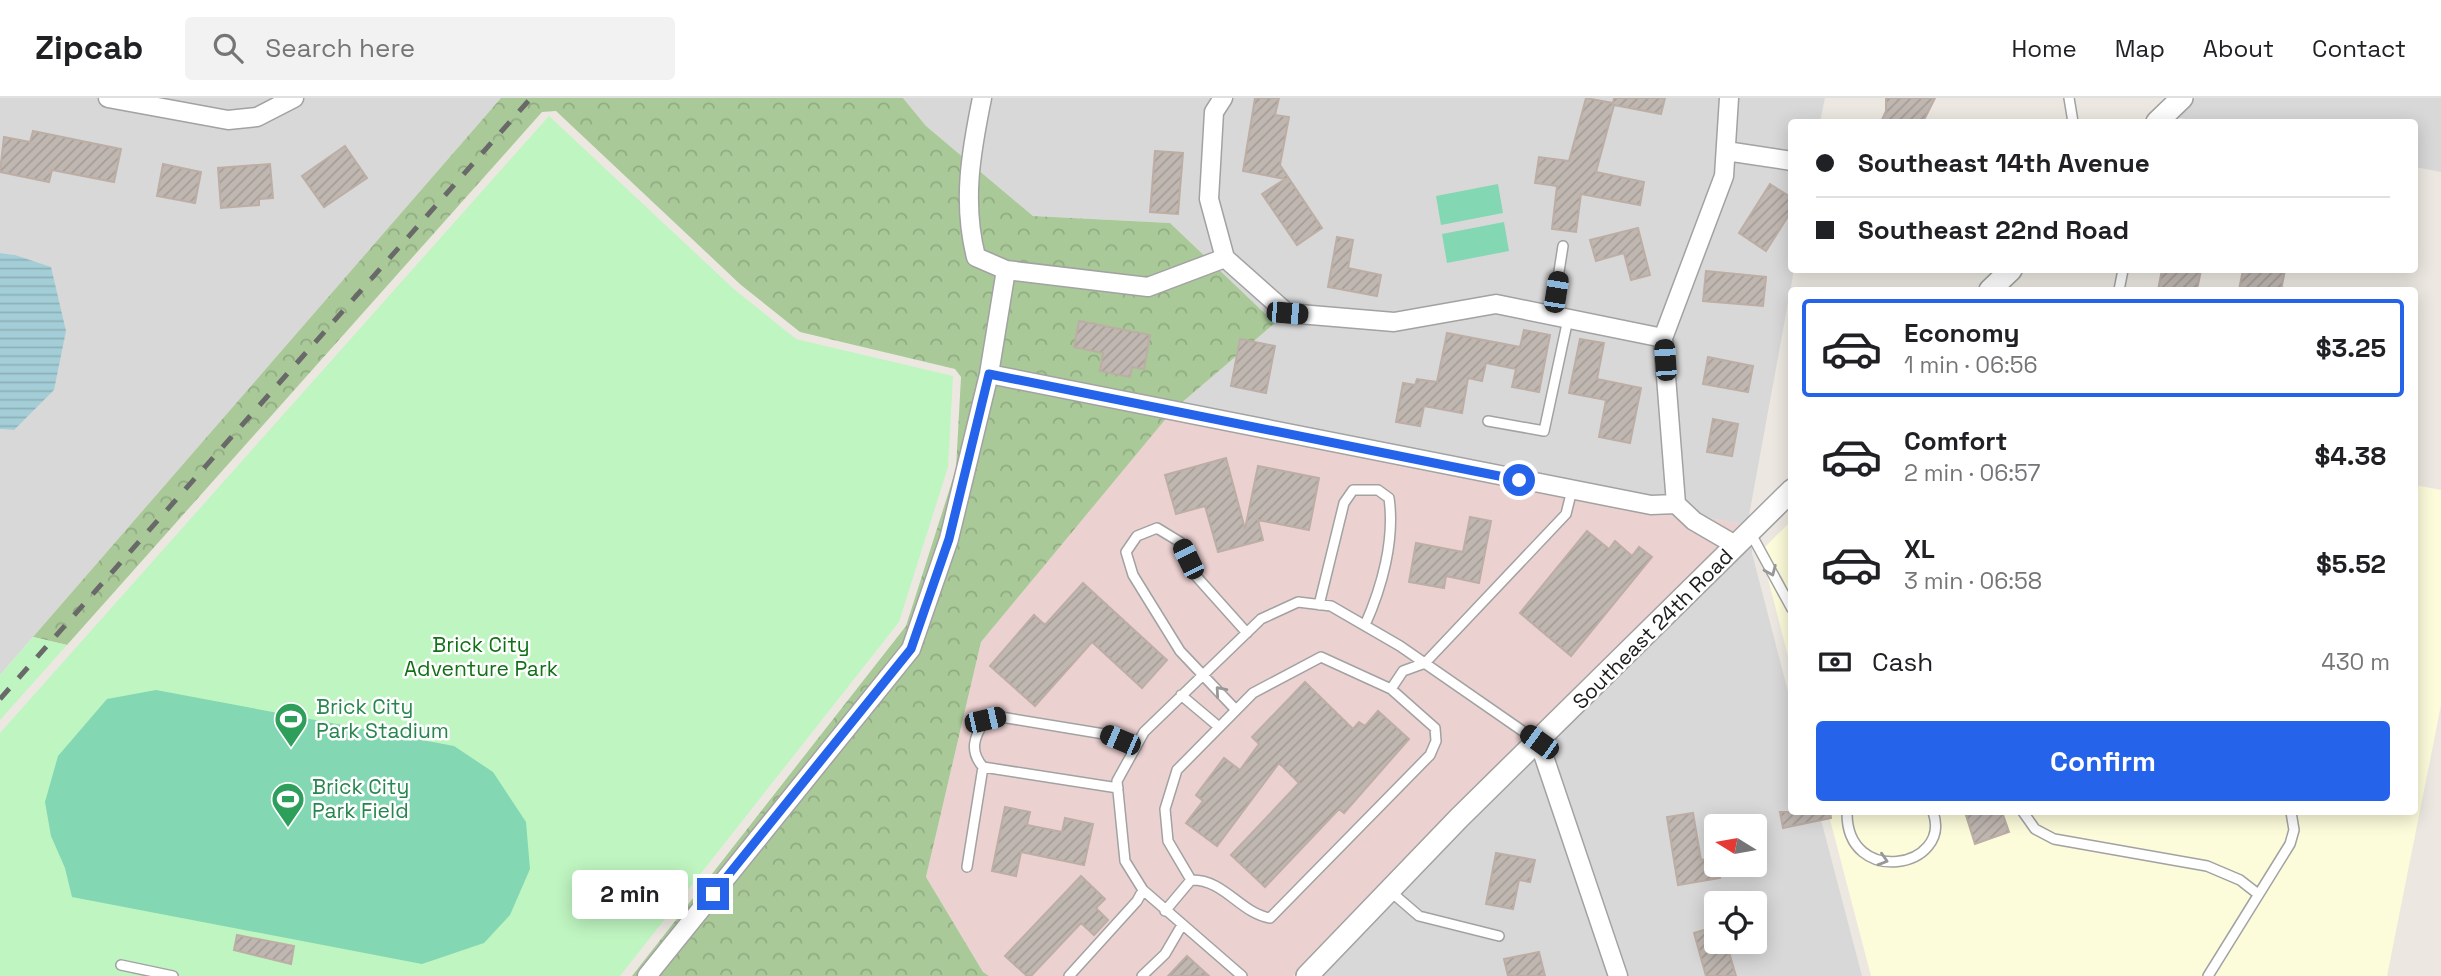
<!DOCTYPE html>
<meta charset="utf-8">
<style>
body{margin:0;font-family:"Space Grotesk",sans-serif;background:#f2f2f2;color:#202124;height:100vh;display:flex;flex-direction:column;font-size:26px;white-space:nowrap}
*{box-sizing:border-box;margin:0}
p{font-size:23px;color:#757577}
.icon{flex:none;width:38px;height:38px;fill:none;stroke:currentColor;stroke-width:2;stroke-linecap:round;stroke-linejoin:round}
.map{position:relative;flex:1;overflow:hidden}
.panel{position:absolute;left:1788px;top:189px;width:630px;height:528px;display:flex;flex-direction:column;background:#fff;border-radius:7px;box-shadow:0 4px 18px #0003}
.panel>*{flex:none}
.guide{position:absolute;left:1788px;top:21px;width:630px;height:154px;border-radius:7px;box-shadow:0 4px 18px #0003;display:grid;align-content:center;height:154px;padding:0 28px;background:#fff}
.needle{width:46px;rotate:281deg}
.fabs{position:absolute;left:1704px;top:716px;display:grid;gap:14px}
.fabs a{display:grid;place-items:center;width:63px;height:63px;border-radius:7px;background:#fff;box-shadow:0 4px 18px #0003;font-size:35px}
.end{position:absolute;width:32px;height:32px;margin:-16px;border:9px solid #2563eb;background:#fff;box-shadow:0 0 0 4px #fff}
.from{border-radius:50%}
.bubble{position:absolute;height:49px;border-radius:7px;background:#fff;box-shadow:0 4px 18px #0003;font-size:23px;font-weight:700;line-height:49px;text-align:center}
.car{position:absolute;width:21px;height:42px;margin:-21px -10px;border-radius:9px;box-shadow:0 0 5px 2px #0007;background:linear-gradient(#222 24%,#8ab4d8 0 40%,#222 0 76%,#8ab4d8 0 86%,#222 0)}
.guide b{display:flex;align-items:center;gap:24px;height:66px;font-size:26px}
.guide b+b{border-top:2px solid #e0e0e0}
.guide i{width:18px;height:18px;background:#202124}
ul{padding:12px 0 0;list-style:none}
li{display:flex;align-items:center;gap:21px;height:98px;margin:0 14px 10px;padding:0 14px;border:4px solid transparent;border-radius:7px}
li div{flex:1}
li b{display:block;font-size:26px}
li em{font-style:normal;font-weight:700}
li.current{border-color:#2563eb}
li>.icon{width:63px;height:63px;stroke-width:1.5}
.pay{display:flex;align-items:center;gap:18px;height:77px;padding:0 28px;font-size:26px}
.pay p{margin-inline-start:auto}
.button{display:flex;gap:14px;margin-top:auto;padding:14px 28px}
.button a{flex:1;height:80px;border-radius:7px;background:#2563eb;color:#fff;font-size:28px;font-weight:700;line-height:80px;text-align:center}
header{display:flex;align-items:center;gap:42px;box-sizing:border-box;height:98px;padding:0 35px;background:#fff;border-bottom:2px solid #e0e0e0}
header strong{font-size:33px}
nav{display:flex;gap:38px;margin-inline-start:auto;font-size:24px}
.search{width:490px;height:63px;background:#f2f2f2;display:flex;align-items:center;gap:18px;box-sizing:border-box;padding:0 24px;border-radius:7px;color:#757577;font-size:26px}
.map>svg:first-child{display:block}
</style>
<header>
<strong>Zipcab</strong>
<div class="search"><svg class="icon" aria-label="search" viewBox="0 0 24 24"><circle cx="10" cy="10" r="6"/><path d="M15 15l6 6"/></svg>Search here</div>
<nav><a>Home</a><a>Map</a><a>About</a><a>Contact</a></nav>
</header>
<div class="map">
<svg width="2441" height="878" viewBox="0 0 2441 878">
<defs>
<pattern id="forest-crowns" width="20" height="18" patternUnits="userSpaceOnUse" patternTransform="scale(1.75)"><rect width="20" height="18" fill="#a9c998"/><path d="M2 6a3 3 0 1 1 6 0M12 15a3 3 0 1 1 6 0" fill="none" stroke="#91ac82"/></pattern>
<pattern id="water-rules" width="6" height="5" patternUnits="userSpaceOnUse" patternTransform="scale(1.75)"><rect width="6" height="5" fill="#a4ced7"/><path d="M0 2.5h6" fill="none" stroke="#8db0b8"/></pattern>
<pattern id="building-hatch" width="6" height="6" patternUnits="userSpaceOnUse" patternTransform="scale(1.75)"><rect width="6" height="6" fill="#c0b7b1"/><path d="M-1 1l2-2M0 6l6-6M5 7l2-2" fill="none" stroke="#a49d98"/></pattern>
</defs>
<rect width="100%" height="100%" fill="#ece8e1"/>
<path fill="#d9d8d8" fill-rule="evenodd" d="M0,0H501L0,577V331L14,332L15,157L0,155Z
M903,0H1825L1820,24H1792L1794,172L1748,423L1744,427L1173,311L1275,225L1170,125L1033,118L926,28Z
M2195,0H2441V74L2415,69V24H2201L2176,19Z
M1752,446V455L1792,609V714H1819L1862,878H1321L1467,726ZM1717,728H1755V766H1717ZM1717,805H1755V844H1717Z"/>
<path fill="#ecd1d1" d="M1173,311L1744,427L1451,714L1293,878H989L983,874L926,779L981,544Z"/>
<path fill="#fcfbda" d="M2415,387L2441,392V607L2387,878H1871L1828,714H2415Z
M1792,422V574L1761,453Z"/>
<path fill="url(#forest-crowns)" d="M501,0H903L926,28L1033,118L1170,125L1275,225L1173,312L981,544L926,779L983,874L989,878H632L906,528L956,371L961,279L955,271L800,234L741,187L556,13L542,14L67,547L33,539Z"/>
<path fill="#bff5c1" d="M549,18L735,192L796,241L953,278L948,369L899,524L620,878H0V635Z
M33,539L67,547L0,622V577Z"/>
<path fill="#83d7b3" d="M1498,86L1503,115L1441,127L1436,98Z
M1504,124L1509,153L1447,165L1442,136Z
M156,592L454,648L493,674L526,724L530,771L510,817L484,845L422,866L72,799L65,770L51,738L45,704L58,658L107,601Z"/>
<path fill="url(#water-rules)" d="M0,155L15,157L51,169L66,233L54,292L14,332L0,331Z"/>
<path fill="url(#building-hatch)" stroke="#bcaea5" stroke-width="2" d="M1255,0H1279L1275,17L1289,19L1280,67L1322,130L1297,147L1262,96L1285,81L1243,73Z
M1586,0L1613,5L1614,0H1665L1661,16L1614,7L1596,74L1644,84L1640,107L1581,96L1576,134L1552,131L1557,88L1535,85L1539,59L1569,63Z
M1886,0H1935L1923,24H1881L1886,13Z
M33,33L121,51L114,84L52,72L49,84L0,74L4,39L30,44Z
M345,48L367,80L324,109L302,78Z
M1155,53L1183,55L1178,116L1150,114Z
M163,66L201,74L195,105L157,98Z
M270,66L273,100L259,101V107L221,110L218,70Z
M1770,86L1792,100V112L1766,153L1739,135Z
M1638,130L1650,177L1631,182L1624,155L1596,163L1590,142Z
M1337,139L1353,142L1348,170L1381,177L1377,198L1328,189Z
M2162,172H2201L2197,192H2158Z
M2243,172H2285L2281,192H2239Z
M1706,173L1766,179L1763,208L1703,203Z
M1079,223L1150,237L1144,271L1132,269L1130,279L1100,273L1103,255L1074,249Z
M1524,232L1550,237L1539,294L1512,289L1516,271L1486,265L1482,283L1468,280L1462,315L1424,308L1420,328L1396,324L1403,285L1415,287L1417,281L1437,284L1447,235L1520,249Z
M1240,241L1275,248L1266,295L1231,288Z
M1580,241L1604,245L1597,281L1641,290L1630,345L1599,339L1606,302L1569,295Z
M1708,259L1753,268L1748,294L1703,286Z
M1713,321L1738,326L1732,358L1707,354Z
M1226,360L1245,431L1258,368L1319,380L1309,432L1258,422L1263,442L1218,454L1205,408L1176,416L1165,377Z
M1470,419L1491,423L1479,485L1446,478L1444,490L1409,484L1416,445L1463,454Z
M1587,433L1609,451L1615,443L1632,458L1639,449L1652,459L1571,558L1520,515Z
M1083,485L1167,562L1142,590L1092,544L1035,608L990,568L1034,517L1045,527Z
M1305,584L1353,631L1359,624L1365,628L1378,613L1409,641L1344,715L1339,711L1265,789L1231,757L1299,685L1279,665L1217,748L1186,725L1203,703L1196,697L1224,660L1240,672L1259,646L1252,639Z
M1005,709L1030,714L1027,727L1062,734L1065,720L1093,726L1084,767L1021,754L1016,778L992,773Z
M1780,714H1830L1831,720L1783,730Z
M1965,714H2002L2009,734L1975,746Z
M1693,715L1701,762L1716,759L1720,780L1678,787L1667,719Z
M1496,755L1535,762L1530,784L1519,782L1513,811L1486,806Z
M1081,778L1105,801L1096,810L1108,822L1094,837L1081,825L1031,878H1027L1005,858Z
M1717,828V844H1726L1736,878H1706L1694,835Z
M237,837L294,848L291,866L234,852Z
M1539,854L1545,878H1508L1504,861Z
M1187,858L1209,878H1168Z"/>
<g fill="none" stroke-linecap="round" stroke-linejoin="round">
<defs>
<path id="service" d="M2069,0L2073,24
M2119,192L2123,172
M1552,218L1563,148
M1488,323L1544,333L1568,221
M1750,434L1792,511
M1319,507L1344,405L1353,392H1378L1389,400C1395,442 1382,489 1365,527
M1181,597L1219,629
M1236,612L1180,553L1133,477L1126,454L1137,438L1157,430L1180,444L1196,478L1247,535
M983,669C969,653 974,639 985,622L1001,619L1104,636L1136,649
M1847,714C1846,790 1953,770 1933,714
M2023,714L2035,731L2054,741L2207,768L2240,782L2258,796
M967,769L983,669L1118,690
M1191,782C1224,781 1240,815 1270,820L1430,657L1436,643L1435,630L1391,591
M1390,793L1419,818L1499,838
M1165,813L1191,782L1168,743L1165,711L1177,672L1253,595L1321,559L1391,591L1403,573L1425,565L1566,416L1572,392
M121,867L173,878
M1069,878L1137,803L1143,792
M1142,878L1165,856L1182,827
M1242,878L1143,792L1125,763L1117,683L1144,634L1261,521L1298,504L1331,508L1400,548L1537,643
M2208,878L2290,746L2294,732L2291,714"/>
<path id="minor" d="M108,0L228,22L257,19L294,0
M982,0C971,54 962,104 976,159L1006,172
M1223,0L1214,14L1209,101L1225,160L1287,215L1394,224L1496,206L1663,240
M1729,0L1724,78L1663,240L1676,406L1694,423L1737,448
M1726,53L1792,63
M989,276L1651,407L1676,406
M1539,644L1618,878
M647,878L911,551L949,441L989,276L1006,172L1148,189L1225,160"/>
<path id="tertiary" d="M2157,24L2182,0
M1990,192L2011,172
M1307,878L1459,720L1792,392"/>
</defs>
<use href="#service" stroke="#a2a2a2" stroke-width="12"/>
<use href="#minor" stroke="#a2a2a2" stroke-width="21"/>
<use href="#tertiary" stroke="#a2a2a2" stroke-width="24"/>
<use href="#service" stroke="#fff" stroke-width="9"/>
<use href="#minor" stroke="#fff" stroke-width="18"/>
<use href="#tertiary" stroke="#fff" stroke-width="21"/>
<path stroke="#696969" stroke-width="5" stroke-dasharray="14 14" stroke-linecap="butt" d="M0,601L531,0"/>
</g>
<defs><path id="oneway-chevron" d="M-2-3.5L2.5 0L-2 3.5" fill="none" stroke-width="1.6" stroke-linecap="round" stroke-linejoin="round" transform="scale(1.75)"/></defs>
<g stroke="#989898">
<use href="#oneway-chevron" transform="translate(1771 473) rotate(67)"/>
<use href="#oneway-chevron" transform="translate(1220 593) rotate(-131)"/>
<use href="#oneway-chevron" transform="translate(1883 762) rotate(17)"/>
</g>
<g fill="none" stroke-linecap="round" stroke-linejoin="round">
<path stroke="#2563eb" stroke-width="9" d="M713,796L911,551L949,441L989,276L1519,382"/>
</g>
<defs>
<symbol id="stadium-pin" viewBox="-11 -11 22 30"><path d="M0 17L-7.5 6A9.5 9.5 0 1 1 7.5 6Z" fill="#2e9e5b" stroke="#fff"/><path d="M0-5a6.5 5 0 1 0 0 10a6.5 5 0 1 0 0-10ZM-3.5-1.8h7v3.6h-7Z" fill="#fff"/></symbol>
</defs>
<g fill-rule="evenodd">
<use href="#stadium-pin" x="272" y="602" width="38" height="52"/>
<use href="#stadium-pin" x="269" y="682" width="38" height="52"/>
</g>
<g text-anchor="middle" stroke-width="5" stroke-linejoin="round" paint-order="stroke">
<g font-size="21" fill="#1b1b1b" stroke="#fff">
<text transform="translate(1653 531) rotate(-45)" y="7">Southeast 24th Road</text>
</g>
<g font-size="21" fill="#127016" stroke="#fff">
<text x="481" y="554">Brick City<tspan x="481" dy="24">Adventure Park</tspan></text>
</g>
<g font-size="21" fill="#27864d" stroke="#fff" text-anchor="start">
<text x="316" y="616">Brick City<tspan x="316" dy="24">Park Stadium</tspan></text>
<text x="312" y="696">Brick City<tspan x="312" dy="24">Park Field</tspan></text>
</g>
</g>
</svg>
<div class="fabs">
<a><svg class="needle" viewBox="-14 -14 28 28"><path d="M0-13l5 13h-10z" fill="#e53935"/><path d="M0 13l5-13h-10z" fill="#757577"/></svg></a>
<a><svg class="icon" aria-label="locate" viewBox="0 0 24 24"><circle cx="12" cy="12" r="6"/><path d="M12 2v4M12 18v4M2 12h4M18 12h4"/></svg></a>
</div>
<i class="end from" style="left:1519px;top:382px"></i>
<i class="end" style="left:713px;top:796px"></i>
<div class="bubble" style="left:572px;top:772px;width:116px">2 min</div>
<i class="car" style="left:1556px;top:194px;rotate:9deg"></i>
<i class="car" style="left:1287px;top:215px;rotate:95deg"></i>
<i class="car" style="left:1665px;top:262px;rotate:356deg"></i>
<i class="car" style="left:1188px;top:461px;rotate:334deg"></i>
<i class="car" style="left:985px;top:622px;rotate:77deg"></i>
<i class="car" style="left:1120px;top:642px;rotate:293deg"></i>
<i class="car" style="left:1539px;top:644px;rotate:306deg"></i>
<div class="guide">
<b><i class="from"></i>Southeast 14th Avenue</b>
<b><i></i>Southeast 22nd Road</b>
</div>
<section class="panel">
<ul>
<li class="current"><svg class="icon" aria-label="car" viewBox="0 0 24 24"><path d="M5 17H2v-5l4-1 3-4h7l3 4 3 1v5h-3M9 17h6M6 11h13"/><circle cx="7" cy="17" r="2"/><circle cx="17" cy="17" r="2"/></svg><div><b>Economy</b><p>1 min · 06:56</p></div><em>$3.25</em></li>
<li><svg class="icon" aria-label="car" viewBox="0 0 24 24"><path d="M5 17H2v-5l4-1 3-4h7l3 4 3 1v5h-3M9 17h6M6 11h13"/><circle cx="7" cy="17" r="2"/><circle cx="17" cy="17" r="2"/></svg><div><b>Comfort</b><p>2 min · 06:57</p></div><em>$4.38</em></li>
<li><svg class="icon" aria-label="car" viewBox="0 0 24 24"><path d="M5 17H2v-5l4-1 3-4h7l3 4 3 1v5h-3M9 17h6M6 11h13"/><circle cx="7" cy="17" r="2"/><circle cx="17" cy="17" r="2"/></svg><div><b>XL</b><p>3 min · 06:58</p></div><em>$5.52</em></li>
</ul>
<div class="pay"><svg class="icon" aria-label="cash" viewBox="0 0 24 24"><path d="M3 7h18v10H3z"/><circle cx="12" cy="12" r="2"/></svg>Cash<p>430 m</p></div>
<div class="button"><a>Confirm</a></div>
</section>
</div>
